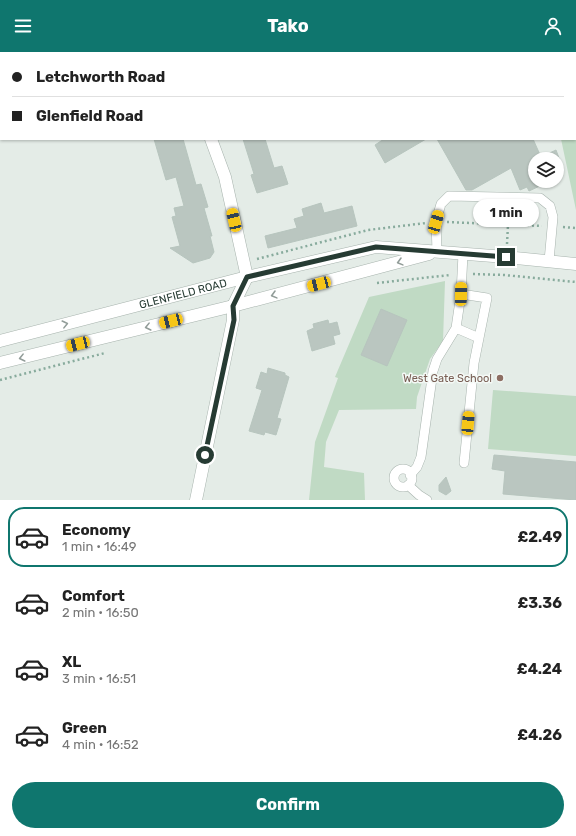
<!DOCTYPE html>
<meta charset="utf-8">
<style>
body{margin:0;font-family:Rubik,sans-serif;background:#f6f6f6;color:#222;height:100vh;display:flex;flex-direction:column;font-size:15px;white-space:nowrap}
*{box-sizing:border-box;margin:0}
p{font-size:13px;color:#767676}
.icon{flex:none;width:22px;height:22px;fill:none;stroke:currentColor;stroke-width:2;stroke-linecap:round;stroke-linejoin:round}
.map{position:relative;height:448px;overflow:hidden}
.drawer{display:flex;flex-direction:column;background:#fff;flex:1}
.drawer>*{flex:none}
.hud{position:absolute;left:0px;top:0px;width:576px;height:88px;box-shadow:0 1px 3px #0004;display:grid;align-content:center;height:88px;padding:0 12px;background:#fff}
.controls{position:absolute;left:528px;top:100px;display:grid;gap:8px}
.controls a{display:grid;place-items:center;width:36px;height:36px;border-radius:50%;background:#fff;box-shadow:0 1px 3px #0004;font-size:20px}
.end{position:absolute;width:18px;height:18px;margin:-9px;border:5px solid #263b33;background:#fff;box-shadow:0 0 0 2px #fff}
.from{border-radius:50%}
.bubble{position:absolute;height:28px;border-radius:14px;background:#fff;box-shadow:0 1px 3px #0004;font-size:13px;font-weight:700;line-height:28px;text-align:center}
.car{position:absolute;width:12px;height:24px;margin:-12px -6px;border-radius:5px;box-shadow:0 0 3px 1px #0007;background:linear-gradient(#f5c518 24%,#345 0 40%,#f5c518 0 76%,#345 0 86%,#f5c518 0)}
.hud b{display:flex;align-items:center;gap:14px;height:38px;font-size:15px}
.hud b+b{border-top:1px solid #e0e0e0}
.hud i{width:10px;height:10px;background:#222}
ul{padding:7px 0 0;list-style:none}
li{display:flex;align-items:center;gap:12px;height:60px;margin:0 8px 6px;padding:0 4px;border:2px solid transparent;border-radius:16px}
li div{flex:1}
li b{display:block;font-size:15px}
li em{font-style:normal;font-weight:700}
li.active{border-color:#0f766e}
li>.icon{width:36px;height:36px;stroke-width:1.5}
.button{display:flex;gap:8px;margin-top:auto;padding:8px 12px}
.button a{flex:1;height:46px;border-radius:24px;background:#0f766e;color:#fff;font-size:16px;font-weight:700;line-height:46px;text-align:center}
header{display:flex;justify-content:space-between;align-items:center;height:52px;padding:0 12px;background:#0f766e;color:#fff;font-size:18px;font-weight:700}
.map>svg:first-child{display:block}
</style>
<header><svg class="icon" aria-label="menu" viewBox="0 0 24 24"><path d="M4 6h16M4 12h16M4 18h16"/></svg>Tako<svg class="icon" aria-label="person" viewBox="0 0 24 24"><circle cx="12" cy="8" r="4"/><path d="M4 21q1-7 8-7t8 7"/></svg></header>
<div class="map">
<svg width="576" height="448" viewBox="0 0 576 448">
<rect width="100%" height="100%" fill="#e4ece7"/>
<path fill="#c0dac4" d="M526,0H576V158L561,87H575V1Z
M445,229L443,289L430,307L417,345L416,357L339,358L326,390L324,415L364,421L365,448H309L315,390L338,326L335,325L369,245Z
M493,338L576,344V404L488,397Z"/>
<path fill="#bac6c0" stroke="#b7c5be" d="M154,87H183L196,133L201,132L208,155L204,156L212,184H210L214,200L210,206L193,211L170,196L180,194L172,165L176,164L174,156L184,154L176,125L166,128Z
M243,87H265L274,116L282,114L288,132L257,141L251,123L254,122Z
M384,87H426L385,111L375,93Z
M437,87H533L541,105L556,98L562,114L557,116V107H535V129H543L544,132L529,139L527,135L520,138L511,116L472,138H466Z
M321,151L324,161L352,154L357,174L268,196L265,184L297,176L294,167L304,164L302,157Z
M381,257L407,268L387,314L361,303Z
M328,268L329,272L337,270L340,282L333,284L335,292L312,299L307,279L314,276L313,272Z
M268,316L285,321V323L289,325L277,366L281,367L276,383L265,380L264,383L249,379L262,338L256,336L261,320L267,322Z
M494,403L576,410V448L503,442L505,419L492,417Z
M446,425L451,439L446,443L439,439V433Z"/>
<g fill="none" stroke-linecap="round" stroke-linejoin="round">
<defs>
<path id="service" d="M437,200L436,169L441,152L449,144L540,146L550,154L553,165L549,209
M461,242L487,246L474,311L464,411
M456,276L479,286
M394 426a9 9 0 1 1 18 0a9 9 0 1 1-18 0Z
M410,423L417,415L421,405L433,319L437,307L456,276L461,242L463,202
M408,433L419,443L427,448"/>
<path id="minor" d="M140,0L141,1
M196,448L233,268V254L247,225L225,125L211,87"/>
<g id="tertiary">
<path id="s1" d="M0,289L247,225L376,195L506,205L576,212"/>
<path d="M0,311L233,254L429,202"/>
</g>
</defs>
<use href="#service" stroke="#a7b3ad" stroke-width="10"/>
<use href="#minor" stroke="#a7b3ad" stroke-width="13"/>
<use href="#tertiary" stroke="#a7b3ad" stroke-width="13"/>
<path stroke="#88ab9d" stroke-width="2.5" stroke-dasharray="2 3" stroke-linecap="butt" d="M447,170L542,174
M563,175L576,176
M507,192L508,173
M257,207L368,178L426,171
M473,222L504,223L576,230
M377,231L450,223
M0,328L105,301"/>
<use href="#service" stroke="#fff" stroke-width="9"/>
<use href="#minor" stroke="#fff" stroke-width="12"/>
<use href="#tertiary" stroke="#fff" stroke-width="12"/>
</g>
<defs><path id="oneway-chevron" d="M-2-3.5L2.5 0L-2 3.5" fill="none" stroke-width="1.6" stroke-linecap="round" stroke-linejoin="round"/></defs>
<g stroke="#929d99">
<use href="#oneway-chevron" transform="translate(400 210) rotate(165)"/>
<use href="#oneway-chevron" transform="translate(274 243) rotate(165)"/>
<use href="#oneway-chevron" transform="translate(65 272) rotate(-14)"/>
<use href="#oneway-chevron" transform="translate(148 275) rotate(166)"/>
<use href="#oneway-chevron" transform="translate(22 306) rotate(166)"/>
</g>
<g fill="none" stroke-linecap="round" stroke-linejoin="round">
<path stroke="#263b33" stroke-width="5" d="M205,403L234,268L233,254L247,225L376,195L506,205"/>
</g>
<circle fill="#8d6e63" stroke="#f4f9f6" stroke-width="1.5" cx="500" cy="326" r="4"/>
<g text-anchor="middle" stroke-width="3" stroke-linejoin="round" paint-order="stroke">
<g font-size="11" fill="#263b33" stroke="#f4f9f6">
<text dy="4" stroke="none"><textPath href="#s1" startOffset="189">GLENFIELD ROAD</textPath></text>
</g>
<g font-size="11" fill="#785e54" stroke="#f4f9f6" text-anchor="end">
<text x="492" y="330">West Gate School</text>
</g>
</g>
</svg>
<div class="controls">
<a><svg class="icon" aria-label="layers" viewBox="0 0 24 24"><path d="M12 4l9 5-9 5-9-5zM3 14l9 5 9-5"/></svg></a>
</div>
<i class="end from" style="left:205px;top:403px"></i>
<i class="end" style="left:506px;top:205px"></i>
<div class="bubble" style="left:473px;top:147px;width:66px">1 min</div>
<i class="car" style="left:234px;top:168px;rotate:347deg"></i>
<i class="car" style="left:436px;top:170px;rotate:16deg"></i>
<i class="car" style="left:319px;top:232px;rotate:255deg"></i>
<i class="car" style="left:461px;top:242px;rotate:1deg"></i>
<i class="car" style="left:171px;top:269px;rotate:256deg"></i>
<i class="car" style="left:78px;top:292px;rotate:256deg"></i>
<i class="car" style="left:468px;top:371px;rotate:5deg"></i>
<div class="hud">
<b><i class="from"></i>Letchworth Road</b>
<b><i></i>Glenfield Road</b>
</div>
</div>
<section class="drawer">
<ul>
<li class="active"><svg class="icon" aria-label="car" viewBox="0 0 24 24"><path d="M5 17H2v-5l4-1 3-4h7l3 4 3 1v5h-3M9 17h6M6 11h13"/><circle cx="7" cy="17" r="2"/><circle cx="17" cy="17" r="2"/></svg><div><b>Economy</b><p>1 min · 16:49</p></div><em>£2.49</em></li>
<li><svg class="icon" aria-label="car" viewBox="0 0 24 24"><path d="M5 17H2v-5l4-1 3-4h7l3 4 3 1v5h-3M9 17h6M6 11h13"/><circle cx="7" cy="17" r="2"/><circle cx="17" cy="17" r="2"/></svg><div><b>Comfort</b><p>2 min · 16:50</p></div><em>£3.36</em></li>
<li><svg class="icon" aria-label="car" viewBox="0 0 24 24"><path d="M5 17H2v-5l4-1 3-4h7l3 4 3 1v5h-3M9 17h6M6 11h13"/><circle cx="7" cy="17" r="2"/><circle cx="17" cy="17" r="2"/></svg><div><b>XL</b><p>3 min · 16:51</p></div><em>£4.24</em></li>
<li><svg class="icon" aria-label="car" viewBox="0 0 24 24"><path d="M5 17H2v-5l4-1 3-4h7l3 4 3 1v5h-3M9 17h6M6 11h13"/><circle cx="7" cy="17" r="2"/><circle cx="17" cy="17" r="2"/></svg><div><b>Green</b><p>4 min · 16:52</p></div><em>£4.26</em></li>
</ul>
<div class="button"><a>Confirm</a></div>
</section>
